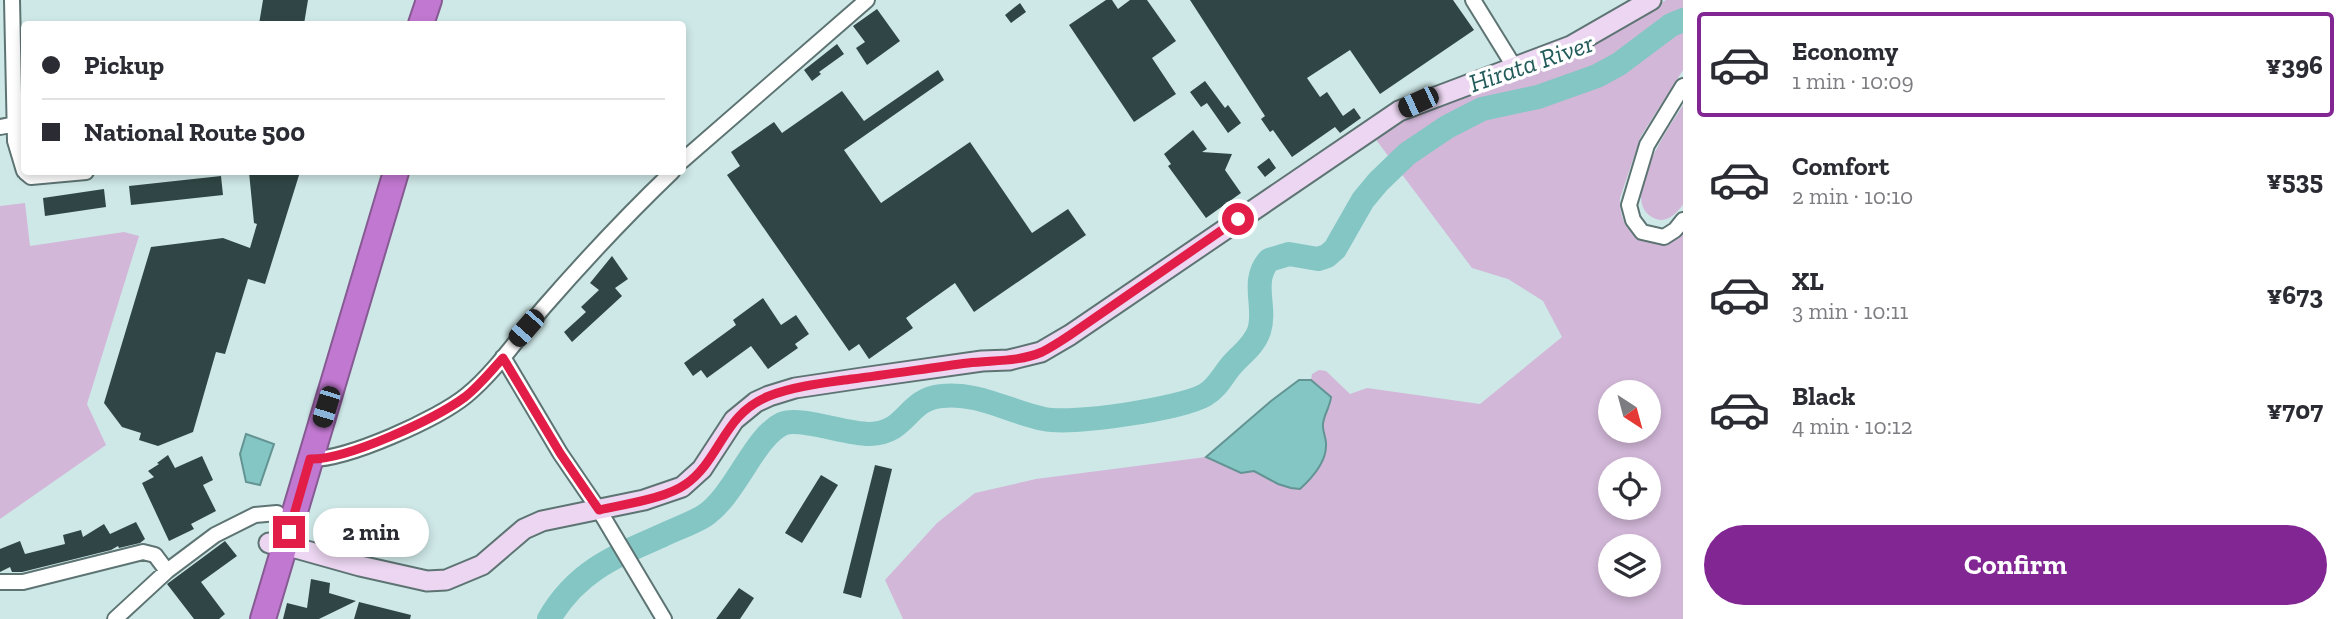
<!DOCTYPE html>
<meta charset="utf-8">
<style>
body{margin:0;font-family:"Zilla Slab",serif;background:#f7f7f7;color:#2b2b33;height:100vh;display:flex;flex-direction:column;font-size:26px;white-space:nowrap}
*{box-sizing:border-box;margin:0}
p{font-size:23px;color:#7c7c81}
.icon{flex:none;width:38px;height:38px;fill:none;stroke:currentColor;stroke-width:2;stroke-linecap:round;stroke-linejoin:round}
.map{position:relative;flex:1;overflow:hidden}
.details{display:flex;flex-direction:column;background:#fff;width:665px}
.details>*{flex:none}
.hud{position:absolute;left:21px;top:21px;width:665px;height:154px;border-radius:7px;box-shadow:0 4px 10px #0003;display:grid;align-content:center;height:154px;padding:0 21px;background:#fff}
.needle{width:46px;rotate:144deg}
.buttons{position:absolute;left:1598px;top:380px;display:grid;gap:14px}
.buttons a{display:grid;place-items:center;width:63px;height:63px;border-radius:50%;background:#fff;box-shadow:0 4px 10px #0003;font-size:35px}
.end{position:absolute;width:32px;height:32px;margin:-16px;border:9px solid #e11d48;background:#fff;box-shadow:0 0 0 4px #fff}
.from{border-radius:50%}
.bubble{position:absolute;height:49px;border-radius:24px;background:#fff;box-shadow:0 4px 10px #0003;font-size:23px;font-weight:800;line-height:49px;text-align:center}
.car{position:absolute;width:21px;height:42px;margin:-21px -10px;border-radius:9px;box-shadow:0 0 5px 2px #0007;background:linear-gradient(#222 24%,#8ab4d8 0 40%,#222 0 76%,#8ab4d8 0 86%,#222 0)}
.hud b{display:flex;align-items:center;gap:24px;height:66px;font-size:26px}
.hud b+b{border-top:2px solid #e1e1e2}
.hud i{width:18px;height:18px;background:#2b2b33}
ul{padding:12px 0 0;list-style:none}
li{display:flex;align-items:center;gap:21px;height:105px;margin:0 14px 10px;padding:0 7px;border:4px solid transparent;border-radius:7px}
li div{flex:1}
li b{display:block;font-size:26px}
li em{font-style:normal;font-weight:800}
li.active{border-color:#812693}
li>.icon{width:63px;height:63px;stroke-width:1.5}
.action{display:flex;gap:14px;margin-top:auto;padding:14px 21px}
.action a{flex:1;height:80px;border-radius:42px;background:#812693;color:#fff;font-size:28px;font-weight:800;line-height:80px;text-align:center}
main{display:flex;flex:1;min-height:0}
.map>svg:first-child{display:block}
</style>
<main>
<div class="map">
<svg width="1683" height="619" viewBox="0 0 1683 619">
<rect width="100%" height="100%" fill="#cee8e7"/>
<path fill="#d2b7d8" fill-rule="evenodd" d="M1666,0H1683V70L1641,136L1620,198C1618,237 1653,255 1683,231V619H903L885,580L937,523L975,493L1036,479L1206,457L1241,473L1254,471L1278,484L1300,488C1312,477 1324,464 1326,447C1327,441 1323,436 1322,431C1321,421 1326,413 1330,405L1321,387L1311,380L1312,374L1319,370L1326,371L1350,394L1367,388L1480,404L1562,337L1543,301L1508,279L1472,268L1374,137L1410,112L1570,56ZM1610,392H1648V430H1610ZM1610,469H1648V508H1610ZM1610,546H1648V584H1610Z
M1683,105V205C1676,213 1668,223 1656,219C1615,204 1670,126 1683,105Z
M25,203L30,246L124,232L139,236L87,404L106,445L0,519V206Z"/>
<path fill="#83c6c4" stroke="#639493" stroke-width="2" d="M1299,380H1311L1331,397C1330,407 1324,414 1323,424C1322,432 1327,438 1326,446C1326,463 1312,478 1300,489L1291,488L1278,484L1254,471L1241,473L1206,457L1271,401Z
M246,434L274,444L260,485L246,482L240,454Z"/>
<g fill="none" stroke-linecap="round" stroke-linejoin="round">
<path stroke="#83c6c4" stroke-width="24" d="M549,619C576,572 613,557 661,536C675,529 691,524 704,516C735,496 754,437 782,424C799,416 848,435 870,434C908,433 906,399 942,396C979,392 1009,412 1044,419C1072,425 1180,409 1205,395C1217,388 1222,377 1230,367C1240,355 1254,346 1259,331C1267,307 1250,282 1269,260L1289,254L1318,259L1327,256L1335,249L1363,200L1378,182L1407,154L1447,127L1482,109L1538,97L1597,76L1619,64L1671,25L1683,20"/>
</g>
<path fill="#304646" d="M263,0H308L304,24H259Z
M1106,0H1112L1118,9L1130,0H1147L1176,41L1152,58L1176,94L1134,122L1069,25Z
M1190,0H1453L1474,30L1380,94L1350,50L1307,78L1320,97L1327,92L1343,116L1354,108L1361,118L1340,133L1335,127L1292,157L1273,130L1270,132L1261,119L1265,116Z
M1020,3L1026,12L1011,23L1005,15Z
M877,9L900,41L867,65L856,48L865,42L853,26Z
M837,44L844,54L819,72L821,74L812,81L804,70Z
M938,70L944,80L844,150L881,203L970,142L1032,233L1068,209L1086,235L974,312L955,283L906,318L913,328L869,359L859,344L849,351L727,175L740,166L731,152L774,122L782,133L842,91L864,121Z
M1205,81L1225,108L1228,105L1241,123L1228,133L1207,103L1201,107L1190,92Z
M1193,130L1207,149L1202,152L1232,154L1225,170L1241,193L1206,218L1168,166L1171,164L1164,154Z
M1269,158L1276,168L1265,177L1257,167Z
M249,172H300L265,284L248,279L225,354L216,352L193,432L158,446L139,440L141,433L122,427L104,403L151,247L223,238L250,248L257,224L254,223Z
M221,176L223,195L131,205L129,186Z
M104,189L106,207L45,216L43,198Z
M612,256L628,279L615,288L622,296L572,342L564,332L586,312L581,307L599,290L590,283Z
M763,298L781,325L796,315L809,334L795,344L798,348L768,369L751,346L707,378L701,370L693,376L684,363L736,325L733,320Z
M168,455L175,468L202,456L213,480L203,485L216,511L191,524L194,529L169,541L142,483L154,477L148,471L159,464L157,463Z
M875,465L892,469L861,598L843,593Z
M821,475L838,485L802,543L785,533Z
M136,522L145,539L140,543L119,548L118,546L111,550L22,572H12L10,567L0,572V549L20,541L25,554L65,544L63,535L81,530L83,537L104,524L110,534Z
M225,541L237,556L201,582L225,614L219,619H194L167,584Z
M311,579L330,583L329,593L356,601L319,619H283L287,603L307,608Z
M739,588L754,598L740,619H716Z
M359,602L411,615L410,619H354Z"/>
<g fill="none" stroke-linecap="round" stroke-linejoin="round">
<defs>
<path id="street" d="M12,0L15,141L24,171
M1473,0L1515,68
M1683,86L1647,145L1629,205L1633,220L1642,232L1664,237L1675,230L1683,220
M0,127L16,124
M682,161L867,0
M25,172L31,177L86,172
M503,357L560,453L599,510L664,619
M310,459C347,460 438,419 467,395C496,371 519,336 544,307C585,260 627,215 672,172
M0,582H23L143,552L155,555L167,571
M115,619L167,571L215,535L255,515L277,513"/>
<path id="secondary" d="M269,543L285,545L360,566L427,581L446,580L482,565L524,529L542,521L644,500L682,487L702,469L734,420L756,402L769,396L795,388L862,378L982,361L1009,360L1041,352L1070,335L1399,111L1571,46L1651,0"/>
<path id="highway" d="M421,24L429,0
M263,619L396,172"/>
</defs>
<use href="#street" stroke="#5d7473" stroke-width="18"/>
<use href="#secondary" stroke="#5d7473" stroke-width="23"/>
<use href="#highway" stroke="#865a92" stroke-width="28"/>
<use href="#street" stroke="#fff" stroke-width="14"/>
<use href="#secondary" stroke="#ecd6f1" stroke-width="19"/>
<use href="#highway" stroke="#c178d0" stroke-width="24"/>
</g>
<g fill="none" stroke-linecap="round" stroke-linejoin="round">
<path stroke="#e11d48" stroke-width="9" d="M289,532L310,459C347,460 435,419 465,397C479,386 491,371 503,358L560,453L599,510C625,504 665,499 686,484C721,459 723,414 769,396C795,386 824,383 852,379C891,374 930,368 968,363C993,360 1019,362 1042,352C1052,347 1061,341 1070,335L1238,219"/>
</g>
<g text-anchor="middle" stroke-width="7" stroke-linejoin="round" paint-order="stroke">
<g font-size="26" font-style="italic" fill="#235b5b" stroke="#fff">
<text transform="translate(1531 63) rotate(-19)" y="9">Hirata River</text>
</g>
</g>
</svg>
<div class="buttons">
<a><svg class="needle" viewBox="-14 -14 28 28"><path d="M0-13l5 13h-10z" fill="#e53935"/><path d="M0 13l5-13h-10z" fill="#7c7c81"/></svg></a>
<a><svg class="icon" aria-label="locate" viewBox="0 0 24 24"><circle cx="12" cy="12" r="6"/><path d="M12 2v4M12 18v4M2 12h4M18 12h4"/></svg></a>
<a><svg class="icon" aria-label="layers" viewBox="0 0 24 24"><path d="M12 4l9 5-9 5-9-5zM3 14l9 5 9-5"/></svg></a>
</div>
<i class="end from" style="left:1238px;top:219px"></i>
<i class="end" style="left:289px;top:532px"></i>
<div class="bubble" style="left:313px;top:508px;width:116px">2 min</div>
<i class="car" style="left:1418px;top:102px;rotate:245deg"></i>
<i class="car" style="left:526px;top:328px;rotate:221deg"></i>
<i class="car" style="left:326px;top:407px;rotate:197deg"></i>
<div class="hud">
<b><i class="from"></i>Pickup</b>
<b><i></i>National Route 500</b>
</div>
</div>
<section class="details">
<ul>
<li class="active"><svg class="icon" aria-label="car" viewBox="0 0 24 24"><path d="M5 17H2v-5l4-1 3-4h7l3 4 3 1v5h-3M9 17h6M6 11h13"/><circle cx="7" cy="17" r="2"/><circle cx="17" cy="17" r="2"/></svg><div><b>Economy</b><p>1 min · 10:09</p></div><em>¥396</em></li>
<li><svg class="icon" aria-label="car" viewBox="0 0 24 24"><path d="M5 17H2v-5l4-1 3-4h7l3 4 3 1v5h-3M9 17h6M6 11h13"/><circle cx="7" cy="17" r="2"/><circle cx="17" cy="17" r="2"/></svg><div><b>Comfort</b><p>2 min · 10:10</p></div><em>¥535</em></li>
<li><svg class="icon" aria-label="car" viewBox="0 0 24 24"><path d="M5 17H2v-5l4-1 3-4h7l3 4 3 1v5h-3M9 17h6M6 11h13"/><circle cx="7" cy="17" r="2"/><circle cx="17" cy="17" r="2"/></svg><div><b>XL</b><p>3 min · 10:11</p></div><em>¥673</em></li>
<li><svg class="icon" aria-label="car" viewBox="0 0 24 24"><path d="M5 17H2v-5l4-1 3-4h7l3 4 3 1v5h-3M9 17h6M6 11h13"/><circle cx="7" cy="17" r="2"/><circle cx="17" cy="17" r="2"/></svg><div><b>Black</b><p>4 min · 10:12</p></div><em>¥707</em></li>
</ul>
<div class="action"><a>Confirm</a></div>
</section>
</main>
